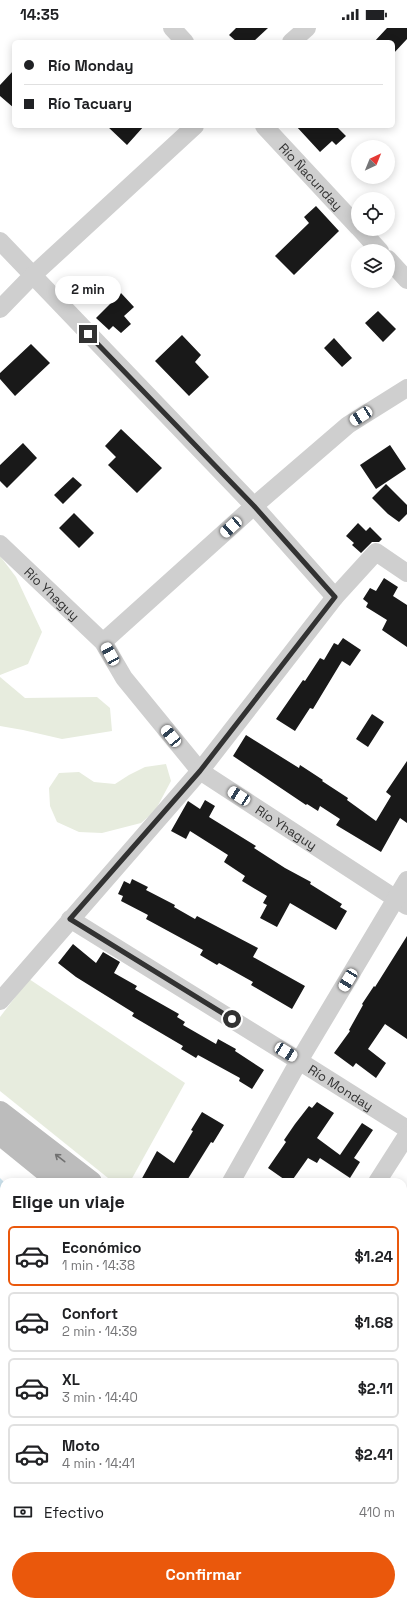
<!DOCTYPE html>
<html lang="es">
<meta charset="utf-8">
<style>
body{margin:0;font-family:"Space Grotesk",sans-serif;background:#f2f2f2;color:#202124;height:100vh;display:flex;flex-direction:column;font-size:15px;white-space:nowrap}
*{box-sizing:border-box;margin:0}
p{font-size:13px;color:#757577}
.icon{flex:none;width:22px;height:22px;fill:none;stroke:currentColor;stroke-width:2;stroke-linecap:round;stroke-linejoin:round}
.map{position:relative;flex:1;overflow:hidden}
.side{position:absolute;left:0px;top:1150px;width:407px;height:428px;display:flex;flex-direction:column;background:#fff;border-radius:12px 12px 0 0;box-shadow:0 2px 10px #0003}
.side>*{flex:none}
.banner{position:absolute;left:12px;top:12px;width:383px;height:88px;border-radius:6px;box-shadow:0 2px 10px #0003;display:grid;align-content:center;height:88px;padding:0 12px;background:#fff}
.needle{width:26px;rotate:43deg}
.buttons{position:absolute;left:351px;top:112px;display:grid;gap:8px}
.buttons a{display:grid;place-items:center;width:44px;height:44px;border-radius:50%;background:#fff;box-shadow:0 2px 10px #0003;font-size:20px}
.end{position:absolute;width:18px;height:18px;margin:-9px;border:5px solid #323232;background:#fff;box-shadow:0 0 0 2px #fff}
.from{border-radius:50%}
.bubble{position:absolute;height:28px;border-radius:14px;background:#fff;box-shadow:0 2px 10px #0003;font-size:13px;font-weight:700;line-height:28px;text-align:center}
.car{position:absolute;width:12px;height:24px;margin:-12px -6px;border-radius:5px;box-shadow:0 0 3px 1px #0007;background:linear-gradient(#fff 24%,#345 0 40%,#fff 0 76%,#345 0 86%,#fff 0)}
.banner b{display:flex;align-items:center;gap:14px;height:38px;font-size:15px}
.banner b+b{border-top:1px solid #e0e0e0}
.banner i{width:10px;height:10px;background:#202124}
ul{padding:0;list-style:none}
li{display:flex;align-items:center;gap:12px;height:60px;margin:0 8px 6px;padding:0 4px;border:2px solid #e0e0e0;border-radius:6px}
li div{flex:1}
li b{display:block;font-size:15px}
li em{font-style:normal;font-weight:700}
li.on{border-color:#ea580c}
li>.icon{width:36px;height:36px;stroke-width:1.5}
h2{padding:0 12px;font-size:18px;line-height:48px}
.pay{display:flex;align-items:center;gap:10px;height:44px;padding:0 12px;font-size:15px}
.pay p{margin-inline-start:auto}
.primary-button{display:flex;gap:8px;margin-top:auto;padding:8px 12px}
.primary-button a{flex:1;height:46px;border-radius:24px;background:#ea580c;color:#fff;font-size:16px;font-weight:700;line-height:46px;text-align:center}
.status{display:flex;justify-content:space-between;align-items:center;height:28px;padding:0 20px;background:#fff;direction:ltr}
.status svg{height:11px;fill:currentColor}
.map>svg:first-child{display:block}
</style>
<div class="status"><b>14:35</b><svg viewBox="0 0 49 12"><path d="M0 12V9h3v3zM5 12V6h3v6zM10 12V3h3v9zM15 12V0h3v12zM26 1h20v11H26zM47 4h2v5h-2z"/></svg></div>
<div class="map">
<svg width="407" height="1578" viewBox="0 0 407 1578">
<rect width="100%" height="100%" fill="#fff"/>
<path fill="#e7ecde" d="M0,528L16,549L42,604L28,636L0,647Z
M0,649L25,670L97,669L110,680L112,703L62,711L23,702L0,698Z
M166,736L171,753L155,783L141,795L102,805L79,804L57,794L50,778L49,760L59,745L79,744L94,754L115,756L129,747L145,739Z
M29,951L185,1055L130,1154H113L0,1063V989Z"/>
<path fill="#cde4ef" d="M0,1150L4,1154V1574H403V1525L407,1540V1578H0Z"/>
<path fill="#191919" d="M236,0H268L253,14H237L229,7Z
M387,0H407V11L393,26V14H374Z
M14,42V80L0,68V57Z
M107,98H144L127,117Z
M296,98H336L346,108L336,117L332,113L320,124Z
M316,178L339,203L294,247L275,228L309,195L304,189Z
M121,265L134,279L124,288L131,296L121,305L113,298L109,302L96,290Z
M378,283L396,301L383,314L365,295Z
M182,307L201,327L195,334L209,349L189,368L155,333Z
M334,310L352,330L342,339L324,320Z
M31,316L50,335L15,368L0,351V345Z
M121,401L162,440L137,465L108,437L116,429L105,418Z
M23,415L37,430L7,460L0,453V437Z
M390,417L406,441L376,461L360,437Z
M73,449L82,457L63,476L54,467Z
M386,456L407,477V486L399,494L388,486L372,470Z
M74,485L94,505L79,520L59,500Z
M358,495L366,503L370,499L382,511L379,514H372L361,525L352,517L354,515L346,508Z
M384,550L398,559L393,568L407,577V619L382,602L387,592L366,579L368,575L363,571L370,560L376,563Z
M343,610L361,622L350,638L342,633L313,681L310,680L295,703L276,691L303,652L305,653L320,630L324,632L334,615L338,617Z
M372,686L384,694L368,719L356,711Z
M246,707L299,740L300,737L323,752L322,753L348,770L347,772L376,793L391,768L386,764L407,733V795L400,790L381,824L336,797L340,791L320,778L318,783L307,776L306,777L233,728Z
M205,772L215,778L209,789L256,818L254,820L285,840L311,854L310,856L342,876L340,879L347,883L336,902L290,875L277,899L260,890L267,877L263,875L267,868L242,853L245,848L224,834L228,827L190,803L186,811L171,803L188,773L200,781Z
M132,851L148,859L146,862L175,877L174,879L195,891L197,888L258,920L253,929L305,958L292,981L251,957L253,954L219,935L217,937L200,927L203,922L146,891L148,887L121,873L123,868L118,866L124,853L130,856Z
M407,908V1011L385,996L368,1021L386,1035L376,1050L356,1035L353,1039L334,1025L350,1003L349,1002L363,977L362,976L374,958L375,959Z
M73,916L96,935L103,924L120,934L114,945L137,958L135,961L179,986L177,989L185,994L183,997L216,1016L218,1011L236,1021L235,1023L264,1042L252,1061L239,1053L240,1050L198,1027L196,1030L181,1021L183,1018L132,988L134,985L76,949L58,935Z
M317,1074L334,1085L317,1110L340,1127L362,1095L373,1102L354,1130L360,1134L350,1150L320,1130L317,1135L308,1130L291,1154H288L268,1140L286,1114L284,1112L295,1096L309,1078L312,1080Z
M202,1084L224,1097L213,1115L211,1114L186,1154H140L157,1123L174,1135L193,1103L191,1102Z"/>
<g fill="none" stroke-linecap="round" stroke-linejoin="round">
<g stroke="#cfcfcf" stroke-width="18">
<path d="M172,0L185,14"/>
<path d="M291,14L307,0"/>
<path id="s1" d="M264,98L358,199"/>
<path d="M360,201L380,223"/>
<path d="M0,213L254,478L335,569"/>
<path d="M388,231L407,252"/>
<path d="M0,281L32,248L195,98"/>
<path id="s2" d="M0,516L103,614L124,650L200,743L407,878"/>
<path d="M103,614L254,478L348,397L407,360"/>
<path id="s3" d="M70,891L299,1033L407,1101"/>
<path d="M0,973L200,743L335,569L376,524L407,545"/>
<path d="M231,1154L299,1033L407,852"/>
<path d="M377,1154L407,1107"/>
</g>
<path stroke="#bcbcbc" stroke-width="22" d="M0,1084L91,1154
M0,1106L59,1154
M403,1353L407,1355
M403,1374L407,1376"/>
</g>
<defs><path id="oneway-shaft" d="M-6 0H5M1.5-3L5.5 0L1.5 3" fill="none" stroke-width="1.6" stroke-linecap="round" stroke-linejoin="round"/></defs>
<use stroke="#707070" href="#oneway-shaft" transform="translate(60 1130) rotate(-142)"/>
<g fill="none" stroke-linecap="round" stroke-linejoin="round">
<path stroke="#323232" stroke-width="5" d="M88,306L254,478L335,569L200,743L70,891L232,991"/>
</g>
<g text-anchor="middle" stroke-width="4" stroke-linejoin="round" paint-order="stroke">
<g font-size="13" fill="#323232" stroke="#fff">
<text dy="5" stroke="none"><textPath href="#s1" startOffset="69">Río Ñacunday</textPath></text>
<text dy="5" stroke="none"><textPath href="#s2" startOffset="72">Río Yhaguy</textPath></text>
<text dy="5" stroke="none"><textPath href="#s2" startOffset="407">Río Yhaguy</textPath></text>
<text dy="5" stroke="none"><textPath href="#s3" startOffset="319">Río Monday</textPath></text>
</g>
</g>
</svg>
<div class="buttons">
<a><svg class="needle" viewBox="-14 -14 28 28"><path d="M0-13l5 13h-10z" fill="#e53935"/><path d="M0 13l5-13h-10z" fill="#757577"/></svg></a>
<a><svg class="icon" aria-label="locate" viewBox="0 0 24 24"><circle cx="12" cy="12" r="6"/><path d="M12 2v4M12 18v4M2 12h4M18 12h4"/></svg></a>
<a><svg class="icon" aria-label="layers" viewBox="0 0 24 24"><path d="M12 4l9 5-9 5-9-5zM3 14l9 5 9-5"/></svg></a>
</div>
<i class="end from" style="left:232px;top:991px"></i>
<i class="end" style="left:88px;top:306px"></i>
<div class="bubble" style="left:55px;top:248px;width:66px">2 min</div>
<i class="car" style="left:361px;top:388px;rotate:237deg"></i>
<i class="car" style="left:231px;top:499px;rotate:228deg"></i>
<i class="car" style="left:110px;top:626px;rotate:331deg"></i>
<i class="car" style="left:171px;top:708px;rotate:321deg"></i>
<i class="car" style="left:239px;top:768px;rotate:303deg"></i>
<i class="car" style="left:348px;top:952px;rotate:211deg"></i>
<i class="car" style="left:286px;top:1024px;rotate:122deg"></i>
<div class="banner">
<b><i class="from"></i>Río Monday</b>
<b><i></i>Río Tacuary</b>
</div>
<section class="side">
<h2>Elige un viaje</h2>
<ul>
<li class="on"><svg class="icon" aria-label="car" viewBox="0 0 24 24"><path d="M5 17H2v-5l4-1 3-4h7l3 4 3 1v5h-3M9 17h6M6 11h13"/><circle cx="7" cy="17" r="2"/><circle cx="17" cy="17" r="2"/></svg><div><b>Económico</b><p>1 min · 14:38</p></div><em>$1.24</em></li>
<li><svg class="icon" aria-label="car" viewBox="0 0 24 24"><path d="M5 17H2v-5l4-1 3-4h7l3 4 3 1v5h-3M9 17h6M6 11h13"/><circle cx="7" cy="17" r="2"/><circle cx="17" cy="17" r="2"/></svg><div><b>Confort</b><p>2 min · 14:39</p></div><em>$1.68</em></li>
<li><svg class="icon" aria-label="car" viewBox="0 0 24 24"><path d="M5 17H2v-5l4-1 3-4h7l3 4 3 1v5h-3M9 17h6M6 11h13"/><circle cx="7" cy="17" r="2"/><circle cx="17" cy="17" r="2"/></svg><div><b>XL</b><p>3 min · 14:40</p></div><em>$2.11</em></li>
<li><svg class="icon" aria-label="car" viewBox="0 0 24 24"><path d="M5 17H2v-5l4-1 3-4h7l3 4 3 1v5h-3M9 17h6M6 11h13"/><circle cx="7" cy="17" r="2"/><circle cx="17" cy="17" r="2"/></svg><div><b>Moto</b><p>4 min · 14:41</p></div><em>$2.41</em></li>
</ul>
<div class="pay"><svg class="icon" aria-label="cash" viewBox="0 0 24 24"><path d="M3 7h18v10H3z"/><circle cx="12" cy="12" r="2"/></svg>Efectivo<p>410 m</p></div>
<div class="primary-button"><a>Confirmar</a></div>
</section>
</div>
